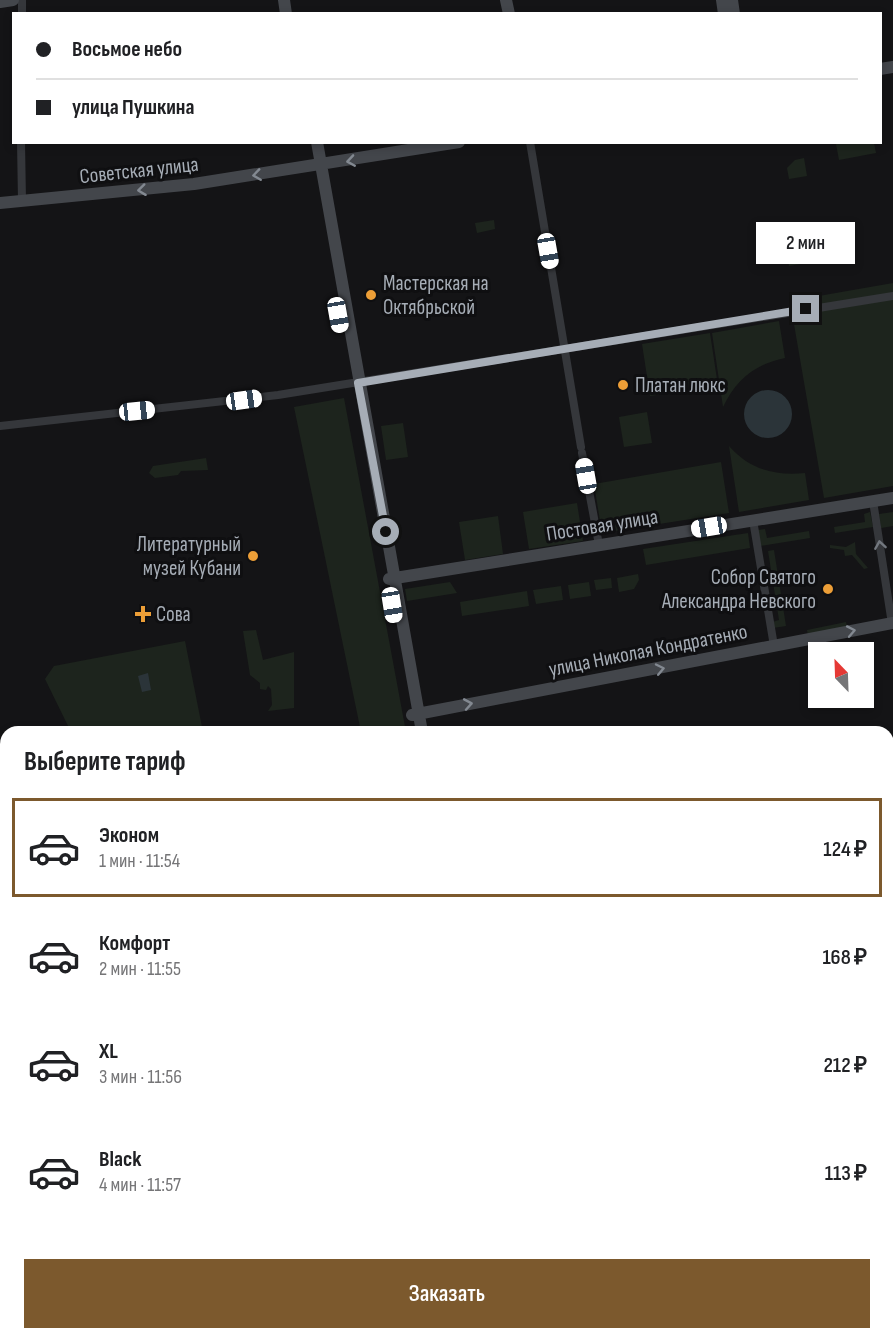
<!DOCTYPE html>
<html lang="ru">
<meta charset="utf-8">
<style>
body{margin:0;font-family:"Sofia Sans Condensed",sans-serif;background:#f6f6f6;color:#202124;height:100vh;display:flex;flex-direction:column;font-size:22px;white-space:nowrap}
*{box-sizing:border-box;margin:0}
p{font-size:20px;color:#757577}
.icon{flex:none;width:33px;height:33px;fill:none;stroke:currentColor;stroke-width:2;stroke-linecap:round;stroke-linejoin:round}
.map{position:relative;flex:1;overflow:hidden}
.sheet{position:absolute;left:0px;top:726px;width:894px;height:614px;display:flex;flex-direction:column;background:#fff;border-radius:18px 18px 0 0;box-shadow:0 3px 9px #0003}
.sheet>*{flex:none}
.top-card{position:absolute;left:12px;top:12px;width:870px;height:132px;border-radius:0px;box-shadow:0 3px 9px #0003;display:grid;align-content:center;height:132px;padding:0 24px;background:#fff}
.needle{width:39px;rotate:337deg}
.controls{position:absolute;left:808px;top:642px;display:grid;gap:12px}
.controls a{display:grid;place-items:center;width:66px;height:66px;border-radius:0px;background:#fff;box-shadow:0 3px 9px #0003;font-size:30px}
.end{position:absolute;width:27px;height:27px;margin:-14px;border:8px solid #a6adb6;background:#111;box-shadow:0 0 0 3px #111}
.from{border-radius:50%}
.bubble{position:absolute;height:42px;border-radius:0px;background:#fff;box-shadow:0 3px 9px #0003;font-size:20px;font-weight:600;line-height:42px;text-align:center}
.car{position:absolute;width:18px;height:36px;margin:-18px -9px;border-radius:8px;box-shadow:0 0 4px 2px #0007;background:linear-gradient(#fff 24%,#345 0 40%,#fff 0 76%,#345 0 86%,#fff 0)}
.top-card b{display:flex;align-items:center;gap:21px;height:57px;font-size:22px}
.top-card b+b{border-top:2px solid #e0e0e0}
.top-card i{width:15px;height:15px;background:#202124}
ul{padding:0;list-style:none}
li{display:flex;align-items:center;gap:18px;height:99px;margin:0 12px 9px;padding:0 12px;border:3px solid transparent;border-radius:0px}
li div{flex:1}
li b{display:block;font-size:22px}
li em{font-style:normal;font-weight:600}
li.active{border-color:#7c592d}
li>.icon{width:54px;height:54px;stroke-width:1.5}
h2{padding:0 24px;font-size:27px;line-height:72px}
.button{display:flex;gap:12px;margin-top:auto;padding:12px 24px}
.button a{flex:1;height:69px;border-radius:0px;background:#7c592d;color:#fff;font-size:24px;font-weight:600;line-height:69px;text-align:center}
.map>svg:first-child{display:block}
</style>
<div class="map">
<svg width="893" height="1339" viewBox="0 0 893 1339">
<rect width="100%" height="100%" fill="#141416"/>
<path fill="#1d241d" d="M846,143H874L876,153L839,160L836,144Z
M804,158L807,176L789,179L787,168L795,160Z
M494,220L495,229L477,233L475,223Z
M819,228L824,260L789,266L784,238L788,233Z
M893,283V486L824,498L790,301Z
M779,321L785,358C755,364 736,380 723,407L712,333Z
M710,333L718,386L650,396L642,344Z
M344,398L406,732H361L294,407Z
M647,412L652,443L624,447L619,417Z
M403,423L408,457L386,460L381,426Z
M729,446C749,469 774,476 805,473L809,500L739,512Z
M206,458L208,470L181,471L178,475L155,478L149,473L153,466Z
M721,462L729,513L602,533L594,484Z
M577,503L583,541L529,549L523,512Z
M870,512L873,527L835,533L834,527L865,522L864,514Z
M893,512V526L881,528L879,514Z
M498,516L503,554L465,560L459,522Z
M765,529L767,538L809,531L810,538L760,546L757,530Z
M748,533L750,548L646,565L643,549Z
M855,542L856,554L868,568L864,569L852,555L845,556L844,550L830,548V545L846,547Z
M774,550L786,626L773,628L772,622L779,620L768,551Z
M638,574L639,580L634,589L619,592L617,578Z
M611,578L612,588L596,590L594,580Z
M450,582L457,593L407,601L405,589Z
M589,582L591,596L570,599L568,585Z
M561,586L563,600L536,604L533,590Z
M527,591L529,606L462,616L460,602Z
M846,622L847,627L808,635L807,630Z
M256,630L263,660L294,652V708L268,711L272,705L271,689L268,686L266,690L260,689V683L250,675L243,631Z
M185,641L203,732H71L45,679L54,666Z
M888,811H893V917H888Z
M0,848L6,867V947L0,944Z
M888,925H893V958L888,959Z"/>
<path fill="#2b3439" d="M744 414a24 24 0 1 1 48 0a24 24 0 1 1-48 0Z
M148,673L151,690L142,692L138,676Z"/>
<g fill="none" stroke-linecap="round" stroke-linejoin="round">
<path stroke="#35373b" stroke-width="8" d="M22,14V0
M21,142L22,201
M530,142L581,447
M0,426L278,395L893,296
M582,453L599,545
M873,501L892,624
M753,520L774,646
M0,953L6,954
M0,1278L6,1295
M888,1317L893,1319
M20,1334L22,1339
M117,1334L118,1339
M264,1339L276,1334"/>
<path stroke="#43464b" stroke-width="12" d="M284,0L286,14
M506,0L509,14
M722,0L724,14
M732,0L734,14
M0,2L13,0
M880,69L893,67
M317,142L422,732
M0,203L194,184L459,142
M389,579L893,498
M412,715L893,623
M0,799L6,820
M399,1334L402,1339"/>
</g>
<defs><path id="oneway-chevron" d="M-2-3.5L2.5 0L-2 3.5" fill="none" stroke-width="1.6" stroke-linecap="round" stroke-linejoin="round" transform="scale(1.5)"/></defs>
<g stroke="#838991">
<use href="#oneway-chevron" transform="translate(351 161) rotate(171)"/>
<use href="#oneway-chevron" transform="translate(257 175) rotate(172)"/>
<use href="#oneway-chevron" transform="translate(142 190) rotate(173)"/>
<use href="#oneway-chevron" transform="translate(851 631) rotate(-11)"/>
<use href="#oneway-chevron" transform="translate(660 669) rotate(-12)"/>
<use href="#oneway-chevron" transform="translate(468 704) rotate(-10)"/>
</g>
<use stroke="#73787f" href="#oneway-chevron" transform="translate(880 545) rotate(-99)"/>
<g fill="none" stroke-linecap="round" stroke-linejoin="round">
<path stroke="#a6adb6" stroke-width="8" d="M386,532L358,383L806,309"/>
</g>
<g fill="#ec9e37" stroke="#0f0f11" stroke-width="2">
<circle cx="371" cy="295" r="6"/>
<circle cx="623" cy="385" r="6"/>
<circle cx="253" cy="556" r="6"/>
<circle cx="828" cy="589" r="6"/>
<path d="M140 605h6v6h6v6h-6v6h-6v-6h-6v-6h6z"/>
</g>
<g text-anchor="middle" stroke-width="6" stroke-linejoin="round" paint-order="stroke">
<g font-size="21" fill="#a6adb6" stroke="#0f0f11">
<text transform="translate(139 170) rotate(-6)" y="7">Советская улица</text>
<text transform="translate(602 525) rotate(-9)" y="7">Постовая улица</text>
<text transform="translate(648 650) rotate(-11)" y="7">улица Николая Кондратенко</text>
</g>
<g font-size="21" fill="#a6adb6" stroke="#0f0f11" text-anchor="start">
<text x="383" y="290">Мастерская на<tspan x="383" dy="24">Октябрьской</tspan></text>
<text x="635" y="392">Платан люкс</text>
<text x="241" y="551" text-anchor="end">Литературный<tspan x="241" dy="24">музей Кубани</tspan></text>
<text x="816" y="584" text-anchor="end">Собор Святого<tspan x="816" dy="24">Александра Невского</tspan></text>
<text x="156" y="621">Сова</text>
</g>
</g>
</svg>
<div class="controls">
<a><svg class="needle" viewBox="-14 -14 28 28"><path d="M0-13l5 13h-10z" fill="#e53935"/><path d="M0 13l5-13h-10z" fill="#757577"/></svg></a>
</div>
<i class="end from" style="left:386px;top:532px"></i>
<i class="end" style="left:806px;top:309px"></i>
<div class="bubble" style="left:756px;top:222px;width:99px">2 мин</div>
<i class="car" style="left:548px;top:251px;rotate:170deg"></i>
<i class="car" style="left:338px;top:315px;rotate:170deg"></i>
<i class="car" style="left:244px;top:400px;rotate:82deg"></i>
<i class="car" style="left:137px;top:411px;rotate:84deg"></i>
<i class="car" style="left:586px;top:476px;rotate:350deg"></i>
<i class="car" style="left:709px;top:527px;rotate:261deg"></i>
<i class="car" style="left:392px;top:605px;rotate:171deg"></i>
<div class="top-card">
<b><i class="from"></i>Восьмое небо</b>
<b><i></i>улица Пушкина</b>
</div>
<section class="sheet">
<h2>Выберите тариф</h2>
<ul>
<li class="active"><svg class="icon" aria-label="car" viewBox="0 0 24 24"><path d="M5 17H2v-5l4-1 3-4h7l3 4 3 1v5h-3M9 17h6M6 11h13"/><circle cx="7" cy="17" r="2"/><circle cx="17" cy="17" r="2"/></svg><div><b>Эконом</b><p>1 мин · 11:54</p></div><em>124 ₽</em></li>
<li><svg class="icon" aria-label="car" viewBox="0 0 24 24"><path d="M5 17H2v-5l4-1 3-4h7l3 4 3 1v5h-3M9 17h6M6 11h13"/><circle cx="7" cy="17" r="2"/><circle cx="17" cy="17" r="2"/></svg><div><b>Комфорт</b><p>2 мин · 11:55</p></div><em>168 ₽</em></li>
<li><svg class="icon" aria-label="car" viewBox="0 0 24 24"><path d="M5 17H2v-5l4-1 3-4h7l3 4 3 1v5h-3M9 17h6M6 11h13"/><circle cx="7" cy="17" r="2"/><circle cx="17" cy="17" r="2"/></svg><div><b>XL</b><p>3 мин · 11:56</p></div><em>212 ₽</em></li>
<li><svg class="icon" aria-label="car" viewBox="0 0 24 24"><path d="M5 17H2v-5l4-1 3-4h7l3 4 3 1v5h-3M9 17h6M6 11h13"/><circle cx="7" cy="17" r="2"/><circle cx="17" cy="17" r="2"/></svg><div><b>Black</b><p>4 мин · 11:57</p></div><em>113 ₽</em></li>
</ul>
<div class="button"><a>Заказать</a></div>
</section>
</div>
